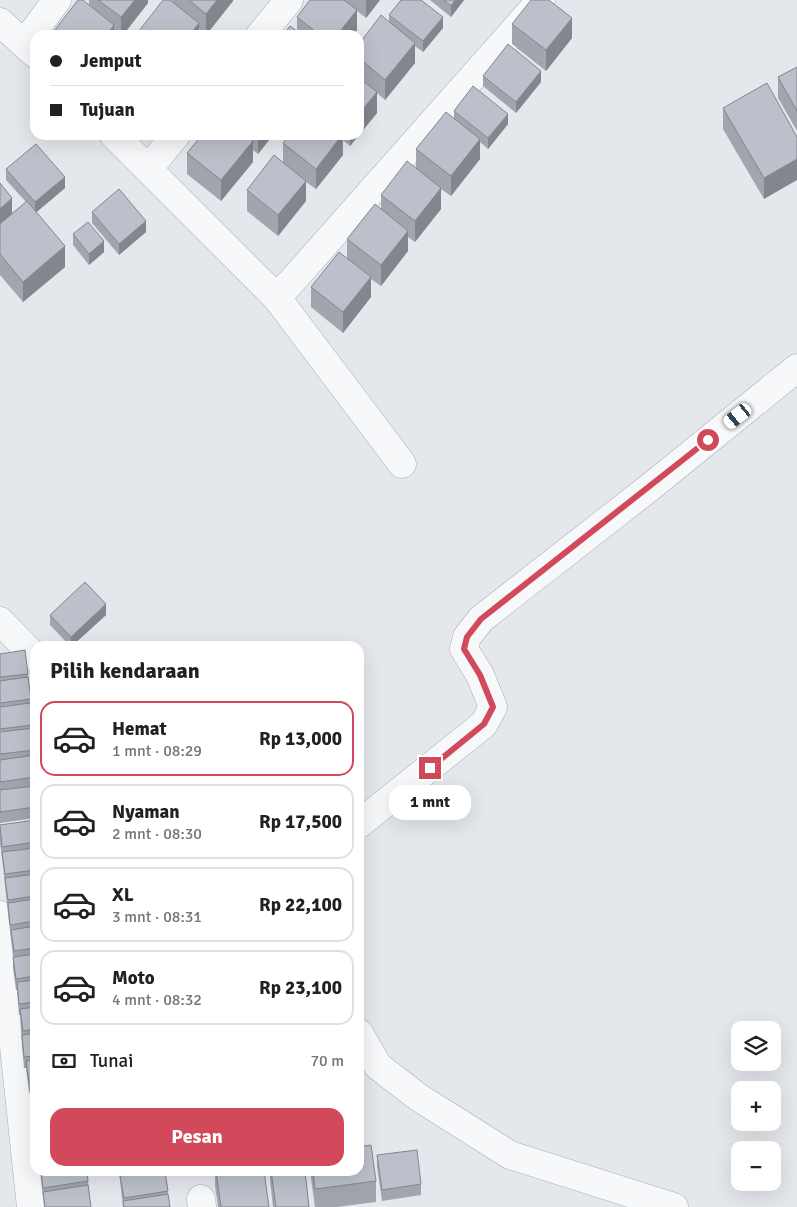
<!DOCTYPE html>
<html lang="id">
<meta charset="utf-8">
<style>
body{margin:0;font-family:Signika,sans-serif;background:#f6f6f6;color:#202124;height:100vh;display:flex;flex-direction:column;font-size:19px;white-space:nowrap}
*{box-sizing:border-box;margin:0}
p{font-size:16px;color:#757577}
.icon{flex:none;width:28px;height:28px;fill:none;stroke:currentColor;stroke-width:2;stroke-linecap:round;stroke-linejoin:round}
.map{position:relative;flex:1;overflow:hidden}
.details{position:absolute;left:30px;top:641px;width:334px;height:535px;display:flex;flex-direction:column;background:#fff;border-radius:15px;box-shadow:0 5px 20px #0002}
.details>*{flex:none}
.top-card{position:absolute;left:30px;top:30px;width:334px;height:110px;border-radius:15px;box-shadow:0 5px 20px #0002;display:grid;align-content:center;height:110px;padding:0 20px;background:#fff}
.controls{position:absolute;left:731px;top:1021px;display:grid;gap:10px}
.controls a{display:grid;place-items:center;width:50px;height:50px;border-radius:10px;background:#fff;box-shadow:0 5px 20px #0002;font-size:25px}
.end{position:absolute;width:22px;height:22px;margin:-11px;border:6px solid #d1495b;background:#fff;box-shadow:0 0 0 2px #fff}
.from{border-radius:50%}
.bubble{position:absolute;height:35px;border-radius:15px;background:#fff;box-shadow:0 5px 20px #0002;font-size:16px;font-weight:700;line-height:35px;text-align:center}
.car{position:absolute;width:15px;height:30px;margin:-15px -8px;border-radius:6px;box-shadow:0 0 4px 1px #0007;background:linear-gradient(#fff 24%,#345 0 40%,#fff 0 76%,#345 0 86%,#fff 0)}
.top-card b{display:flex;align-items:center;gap:18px;height:48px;font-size:19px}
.top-card b+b{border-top:1px solid #e0e0e0}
.top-card i{width:12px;height:12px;background:#202124}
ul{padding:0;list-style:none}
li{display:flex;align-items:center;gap:15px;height:75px;margin:0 10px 8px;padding:0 10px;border:2px solid #e0e0e0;border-radius:15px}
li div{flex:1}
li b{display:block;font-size:19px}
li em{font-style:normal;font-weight:700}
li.on{border-color:#d1495b}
li>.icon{width:45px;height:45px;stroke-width:1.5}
h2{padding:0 20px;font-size:22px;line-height:60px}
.pay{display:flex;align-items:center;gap:12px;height:55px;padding:0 20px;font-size:19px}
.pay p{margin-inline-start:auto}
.button{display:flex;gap:10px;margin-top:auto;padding:10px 20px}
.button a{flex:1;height:58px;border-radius:15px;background:#d1495b;color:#fff;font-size:20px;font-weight:700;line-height:58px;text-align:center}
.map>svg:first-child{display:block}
</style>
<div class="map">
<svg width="797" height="1207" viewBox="0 0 797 1207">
<rect width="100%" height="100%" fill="#e4e7ec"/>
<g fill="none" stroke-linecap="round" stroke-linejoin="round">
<defs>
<path id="minor" d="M0,22L35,54
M260,35L289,0
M25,43L57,0
M114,135L277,298L402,464
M148,169L176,135
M277,298L541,0
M0,621L35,657
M359,824L484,724L493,707L480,675L464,649L467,637L481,619L649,488L797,368
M0,915L31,1207
M359,1033L378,1066L418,1097L510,1155L674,1207
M201,1199L202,1207"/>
</defs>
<use href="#minor" stroke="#a9aeb7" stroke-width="29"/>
<use href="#minor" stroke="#f7f8fa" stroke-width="28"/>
</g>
<path fill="#a1a5ae" d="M89,0H148V3L123,35H117L114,33V35L89,5Z
M172,0H233V1L206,35L199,29V35H139V31L172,2Z
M310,0H380L366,18L357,11V30L353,35H283L297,31V17Z
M430,0H464L451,17Z
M389,15L443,28L423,52L415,46V63L385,100L377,93V113L359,135V44L389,22Z
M512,24L572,38L546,71L512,44Z
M797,67V131L778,98V77Z
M483,76L541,82L516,113L483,86Z
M723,108L797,137L764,199L723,129Z
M454,111L508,124L488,149L480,142V159L451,196L441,189V209L415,242L408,237V251L381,286L371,279V297L343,333L311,307V287L347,258V239L381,209V195L416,168V149L454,118Z
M202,135H273L258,154L253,150V162L221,201L187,174V153Z
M289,135H359L350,146L343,140V155L316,189L306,182V201L278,236L247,211V190L283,162V143Z
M6,169L65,188L37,212L65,267L23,302L0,275V183L12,213L26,202L6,180Z
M92,212L146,232L119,255L92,223Z
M73,234L104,252L89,265L73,245Z
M50,615H106L72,646H70L50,625Z
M0,654L28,674L31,699V707L35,737V818L0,823Z
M35,820V1092L29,1093L26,1068H24L22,1046L20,1015H19L17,990H16L13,968V957L8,914L2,857V858L0,843V825Z
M377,1155L421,1184V1195L382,1201L377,1166Z
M40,1171H87L91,1207H44Z
M119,1171H165L170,1207H123Z
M215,1171H264L269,1207H218L215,1186Z
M270,1171H305L309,1207H273L270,1180Z
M310,1171H359L376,1181V1202L337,1207H315Z"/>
<path fill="#83868d" d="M135,0H148V3L123,35H121V17Z
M217,0H233V1L206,35V14Z
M366,0H380L366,18Z
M455,0H464L451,17V6Z
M357,10V30L353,35H337Z
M443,17V28L423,52V41Z
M572,18V38L546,71V50Z
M199,23V35H190Z
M114,25V35H107Z
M415,43V63L385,100V80Z
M541,71V82L516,113V102Z
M377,92V113L359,135V114Z
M508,114V124L488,149V138Z
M258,135H273L258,154Z
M342,135L343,155L316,189V169Z
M350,135H359L350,146Z
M480,139V159L451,196V176Z
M253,141V162L221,201V180Z
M797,159V180L764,199V178Z
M65,177V188L35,213V202Z
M306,181V201L278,236V215Z
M441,188V209L415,242V221Z
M12,198V219L0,230V209Z
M146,221V232L119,255V244Z
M408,231V251L381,286V265Z
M104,241V252L89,265V254Z
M65,246V267L23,302V282Z
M371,277V297L343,333V312Z
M106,604V615L72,646H71V637Z"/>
<path fill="#bbc0ca" stroke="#83868d" d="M78,0H83L114,25L107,35H51Z
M98,0H135L121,17Z
M163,0H170L199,23L190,35H144L139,31Z
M189,0H217L206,14Z
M310,0H344L357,10L337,35H320L297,17Z
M401,0H421L443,17L423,41L389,15Z
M444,0H455L451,6Z
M531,0H549L572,18L546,50L512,24Z
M381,15L415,43L385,80L359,58V44Z
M290,26L302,35H283Z
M508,44L541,71L516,102L483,76Z
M797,67V111L778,77Z
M359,78L377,92L359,114Z
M767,83L797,137V159L764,178L723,108Z
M473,86L508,114L488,138L454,111Z
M446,112L480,139L451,176L416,149Z
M202,135H245L253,141L221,180L187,153Z
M289,135H342L316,169L283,143Z
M36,144L65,177L35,202L6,169Z
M274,155L306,181L278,215L247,190Z
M407,161L441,188L415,221L381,195Z
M0,183L12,198L0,209Z
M119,189L146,221L119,244L92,212Z
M27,201L65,246L23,282L0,254V224Z
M375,204L408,231L381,265L347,239Z
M88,222L104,241L89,254L73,234Z
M339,252L371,277L343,312L311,287Z
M85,582L106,604L71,637L50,615Z
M25,650L28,674L0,677V654Z
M28,677L31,699L0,703V681Z
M30,703L33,725L0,729V707Z
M34,728L35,737V750L0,754V732Z
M35,755V777L0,782V760Z
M35,786V807L0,812V790Z
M35,820V842L2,847L0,825Z
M35,848V870L5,874L2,852Z
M35,874V896L8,900L5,878Z
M35,899V921L10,925L8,903Z
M35,926V948L14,951L11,930Z
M35,954V976L16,979L13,957Z
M35,980V1002L19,1004L17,982Z
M35,1007V1029L23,1031L20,1009Z
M35,1033V1056L24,1057L22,1035Z
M35,1060V1081L29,1082L26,1061Z
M371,1145L376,1181L315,1189L313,1171H359V1147Z
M417,1150L421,1184L382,1190L377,1155Z
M41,1171H87L88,1181L43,1188Z
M152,1171H165L168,1191L124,1198L120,1176Z
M216,1171H264L269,1207H221Z
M271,1171H305L309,1207H276Z
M88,1185L91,1207H45L43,1192Z
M168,1194L170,1207H124L123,1201Z"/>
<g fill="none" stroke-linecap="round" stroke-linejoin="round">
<path stroke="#d1495b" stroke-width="6" d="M430,768L484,724L493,707L480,675L464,649L467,637L481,619L708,440"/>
</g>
</svg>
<div class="controls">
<a><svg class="icon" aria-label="layers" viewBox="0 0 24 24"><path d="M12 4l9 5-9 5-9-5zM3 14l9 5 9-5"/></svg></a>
<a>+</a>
<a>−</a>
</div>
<i class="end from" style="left:708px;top:440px"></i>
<i class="end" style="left:430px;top:768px"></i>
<div class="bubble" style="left:389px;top:785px;width:82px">1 mnt</div>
<i class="car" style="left:738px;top:416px;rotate:231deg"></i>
<div class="top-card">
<b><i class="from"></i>Jemput</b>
<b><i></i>Tujuan</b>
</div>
<section class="details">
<h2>Pilih kendaraan</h2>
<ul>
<li class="on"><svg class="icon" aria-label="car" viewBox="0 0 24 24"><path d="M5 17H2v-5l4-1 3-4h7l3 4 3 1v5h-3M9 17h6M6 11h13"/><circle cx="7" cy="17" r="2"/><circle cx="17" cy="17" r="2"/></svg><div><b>Hemat</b><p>1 mnt · 08:29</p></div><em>Rp 13,000</em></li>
<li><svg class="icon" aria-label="car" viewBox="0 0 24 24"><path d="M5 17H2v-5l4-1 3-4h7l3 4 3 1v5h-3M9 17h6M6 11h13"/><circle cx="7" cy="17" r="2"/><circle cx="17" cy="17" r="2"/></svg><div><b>Nyaman</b><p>2 mnt · 08:30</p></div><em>Rp 17,500</em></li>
<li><svg class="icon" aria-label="car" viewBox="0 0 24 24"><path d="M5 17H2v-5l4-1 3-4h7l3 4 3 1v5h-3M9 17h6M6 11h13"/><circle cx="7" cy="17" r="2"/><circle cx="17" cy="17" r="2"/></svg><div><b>XL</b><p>3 mnt · 08:31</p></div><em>Rp 22,100</em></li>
<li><svg class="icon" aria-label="car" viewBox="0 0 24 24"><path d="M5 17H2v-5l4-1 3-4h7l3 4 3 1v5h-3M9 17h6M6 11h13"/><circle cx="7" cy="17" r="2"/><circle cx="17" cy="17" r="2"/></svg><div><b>Moto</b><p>4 mnt · 08:32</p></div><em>Rp 23,100</em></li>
</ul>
<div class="pay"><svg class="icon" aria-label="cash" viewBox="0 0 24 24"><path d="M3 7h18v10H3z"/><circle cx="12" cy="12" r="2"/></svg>Tunai<p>70 m</p></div>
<div class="button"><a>Pesan</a></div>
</section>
</div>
